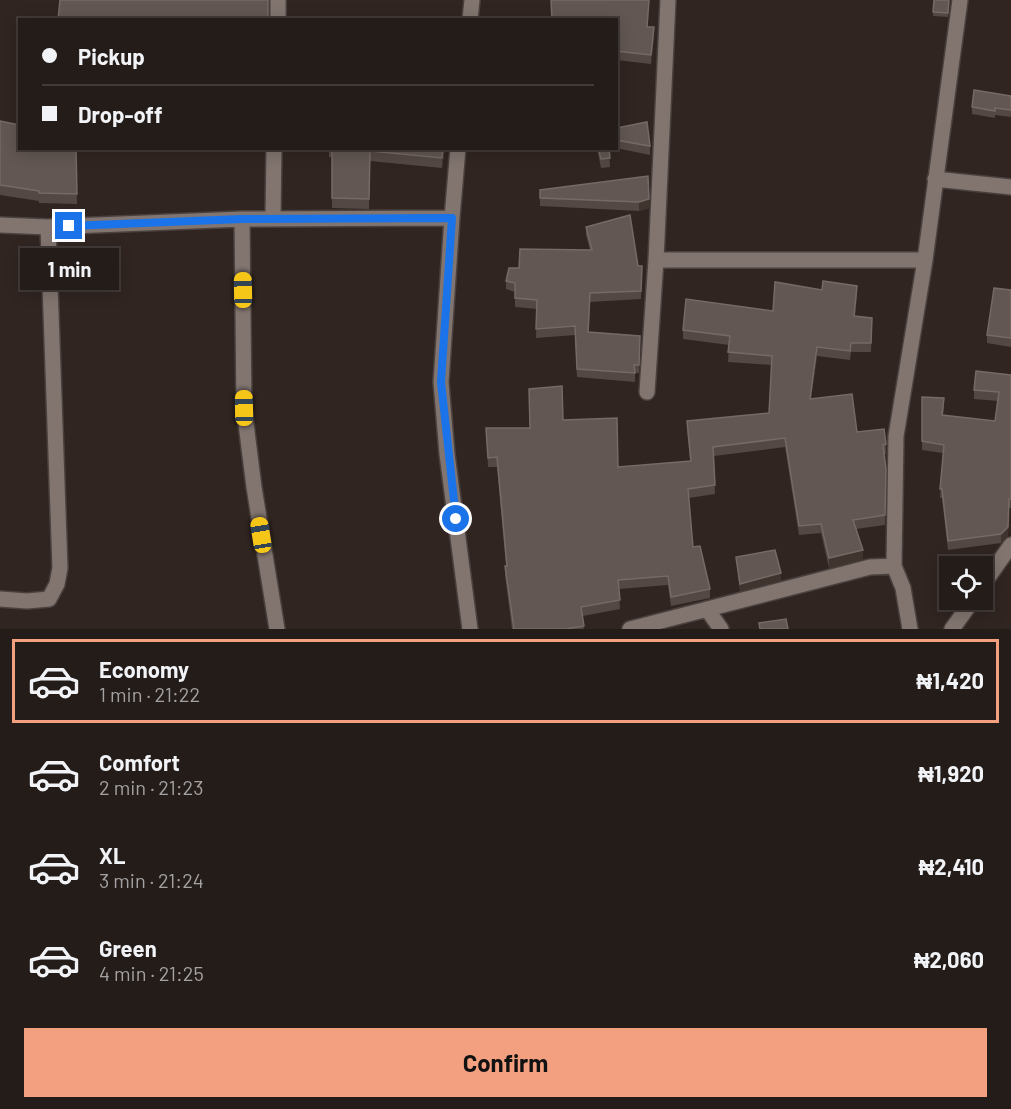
<!DOCTYPE html>
<meta charset="utf-8">
<style>
body{margin:0;font-family:Barlow,sans-serif;background:#2c2522;color:#f1f3f6;height:100vh;display:flex;flex-direction:column;font-size:22px;white-space:nowrap}
*{box-sizing:border-box;margin:0}
p{font-size:20px;color:#a3a1a2}
.icon{flex:none;width:33px;height:33px;fill:none;stroke:currentColor;stroke-width:2;stroke-linecap:round;stroke-linejoin:round}
.map{position:relative;height:629px;overflow:hidden}
.side{display:flex;flex-direction:column;background:#241c19;flex:1}
.side>*{flex:none}
.guide{position:absolute;left:18px;top:18px;width:600px;height:132px;border-radius:0px;box-shadow:0 3px 15px #0003,0 0 0 2px #413a38;display:grid;align-content:center;height:132px;padding:0 24px;background:#241c19}
.tools{position:absolute;left:939px;top:556px;display:grid;gap:12px}
.tools a{display:grid;place-items:center;width:54px;height:54px;border-radius:0px;background:#241c19;box-shadow:0 3px 15px #0003,0 0 0 2px #413a38;font-size:30px}
.end{position:absolute;width:27px;height:27px;margin:-14px;border:8px solid #1a73e8;background:#fff;box-shadow:0 0 0 3px #fff}
.from{border-radius:50%}
.bubble{position:absolute;height:42px;border-radius:0px;background:#241c19;box-shadow:0 3px 15px #0003,0 0 0 2px #413a38;font-size:20px;font-weight:700;line-height:42px;text-align:center}
.car{position:absolute;width:18px;height:36px;margin:-18px -9px;border-radius:8px;box-shadow:0 0 4px 2px #0007;background:linear-gradient(#f5c518 24%,#345 0 40%,#f5c518 0 76%,#345 0 86%,#f5c518 0)}
.guide b{display:flex;align-items:center;gap:21px;height:57px;font-size:22px}
.guide b+b{border-top:2px solid #413a38}
.guide i{width:15px;height:15px;background:#f1f3f6}
ul{padding:10px 0 0;list-style:none}
li{display:flex;align-items:center;gap:18px;height:84px;margin:0 12px 9px;padding:0 12px;border:3px solid transparent;border-radius:0px}
li div{flex:1}
li b{display:block;font-size:22px}
li em{font-style:normal;font-weight:700}
li.active{border-color:#f2a080}
li>.icon{width:54px;height:54px;stroke-width:1.5}
.button{display:flex;gap:12px;margin-top:auto;padding:12px 24px}
.button a{flex:1;height:69px;border-radius:0px;background:#f2a080;color:#111;font-size:24px;font-weight:700;line-height:69px;text-align:center}
.map>svg:first-child{display:block}
</style>
<div class="map">
<svg width="1011" height="629" viewBox="0 0 1011 629">
<rect width="100%" height="100%" fill="#302521"/>
<g fill="none" stroke-linecap="round" stroke-linejoin="round">
<defs>
<path id="street" d="M278,20V0
M470,20L472,0
M935,179L1011,187
M273,218L274,148
M452,218L458,148
M242,219L244,408L254,487L277,629
M0,225L48,227L242,219L452,218L441,382L447,454L470,629
M656,260H925
M647,392L656,260L668,0
M894,566L896,436L925,260L960,0
M982,586L1011,545
M0,599L27,601L49,599L57,584L60,568L48,227
M707,609L721,629
M630,629L870,567L894,566L903,588L910,629
M952,629L973,600"/>
</defs>
<use href="#street" stroke="#4a413e" stroke-width="18"/>
<use href="#street" stroke="#827570" stroke-width="15"/>
</g>
<path fill="#544844" d="M934,0H949L948,17L933,16Z
M616,20L648,27L654,36L651,64L616,60Z
M1011,96V117L995,115V118L972,114V107Z
M0,121L76,148L77,204L39,203V201L0,195Z
M616,128L650,146V155L616,148Z
M329,148H445L442,168L370,161L369,209L332,208V157H329Z
M597,148H609L610,167L601,168Z
M648,176L649,208L639,211L540,206V190Z
M586,227L638,266H642L641,299L590,302L589,332L640,345L639,373H635V382L577,377L575,335L536,338L537,309L515,307V292L506,289V281L519,268L590,250L586,235Z
M822,290L857,295L855,316L872,318L871,352H851L850,360L817,356L811,399L857,432L886,444V454H884L886,469L885,525L856,529L863,559L829,568L821,533L799,535L785,447L714,456L715,494L689,498L693,547L710,589V598L671,606L668,585L619,589L620,609L583,616L584,629H512L505,575V566H506L497,467H488L486,428H530L563,420L618,467L690,461L687,430V421L769,413L772,365L728,362L729,345L683,339V330L773,311Z
M1011,290V347L987,343V335Z
M1011,375V508H1009L1008,536L1001,543L948,550L942,498H940L943,453L922,450V397L944,407L943,416L995,421L998,401L974,399V390Z
M736,557L781,580L740,591Z"/>
<path fill="#40342f" d="M654,27V36L651,64V55Z
M443,148H445L442,168V158Z
M649,199V208L639,211V202Z
M857,286V295L854,325V316Z
M817,347V356L810,408V399Z
M1009,499L1008,536L1001,543V534Z
M863,550V559L829,568V558Z
M781,573V580L740,591V584Z"/>
<path fill="#625752" stroke="#756a66" stroke-width="1.5" d="M60,0H268V20H58Z
M551,0H649L647,27H654L651,55L616,51V20H552Z
M934,0H949L948,13L933,12Z
M974,90L1011,96V110L995,108V111L972,107Z
M0,121L20,125V148H76L77,194L39,193V191L0,185Z
M647,122L650,146L616,140V128Z
M332,148H443L442,158L370,151L369,199L332,198Z
M598,148H609L610,158L601,159Z
M648,176L649,199L639,202L540,198V190Z
M630,215L638,266H642L641,291L590,293L588,332L640,336L639,365H634L635,373L577,369L575,326L536,329L537,300L515,298V283L506,281L509,268H519L520,249L592,250L586,227Z
M823,281L857,286L854,316L872,318L871,343H851L850,351L817,347L810,399L852,394L857,432L884,429L886,444L883,445L886,469L885,515L853,520L863,550L829,558L821,524L799,526L785,438L713,447L715,485L688,489L693,547L700,546L710,589L671,597L668,576L618,580L620,600L581,607L584,626L566,629H514L505,566H507L497,457L488,458L486,428H530L529,389L562,386L563,420L617,418L618,467L691,461L687,421L769,413L772,356L728,352L730,336L683,330L686,299L773,311L775,282L822,290Z
M994,288L1011,290V338L987,335Z
M976,371L1011,375V499H1009L1008,527L1001,534L948,541L942,489H940L944,445L922,441V397L944,398L942,415L995,421L999,392L974,390Z
M775,550L781,573L740,584L736,557Z
M786,619L788,629H760L759,623Z"/>
<g fill="none" stroke-linecap="round" stroke-linejoin="round">
<path stroke="#1a73e8" stroke-width="8" d="M69,226L242,219L452,218L441,382L456,519"/>
</g>
</svg>
<div class="tools">
<a><svg class="icon" aria-label="locate" viewBox="0 0 24 24"><circle cx="12" cy="12" r="6"/><path d="M12 2v4M12 18v4M2 12h4M18 12h4"/></svg></a>
</div>
<i class="end from" style="left:456px;top:519px"></i>
<i class="end" style="left:69px;top:226px"></i>
<div class="bubble" style="left:20px;top:248px;width:99px">1 min</div>
<i class="car" style="left:243px;top:290px;rotate:359deg"></i>
<i class="car" style="left:244px;top:408px;rotate:359deg"></i>
<i class="car" style="left:261px;top:535px;rotate:351deg"></i>
<div class="guide">
<b><i class="from"></i>Pickup</b>
<b><i></i>Drop-off</b>
</div>
</div>
<section class="side">
<ul>
<li class="active"><svg class="icon" aria-label="car" viewBox="0 0 24 24"><path d="M5 17H2v-5l4-1 3-4h7l3 4 3 1v5h-3M9 17h6M6 11h13"/><circle cx="7" cy="17" r="2"/><circle cx="17" cy="17" r="2"/></svg><div><b>Economy</b><p>1 min · 21:22</p></div><em>₦1,420</em></li>
<li><svg class="icon" aria-label="car" viewBox="0 0 24 24"><path d="M5 17H2v-5l4-1 3-4h7l3 4 3 1v5h-3M9 17h6M6 11h13"/><circle cx="7" cy="17" r="2"/><circle cx="17" cy="17" r="2"/></svg><div><b>Comfort</b><p>2 min · 21:23</p></div><em>₦1,920</em></li>
<li><svg class="icon" aria-label="car" viewBox="0 0 24 24"><path d="M5 17H2v-5l4-1 3-4h7l3 4 3 1v5h-3M9 17h6M6 11h13"/><circle cx="7" cy="17" r="2"/><circle cx="17" cy="17" r="2"/></svg><div><b>XL</b><p>3 min · 21:24</p></div><em>₦2,410</em></li>
<li><svg class="icon" aria-label="car" viewBox="0 0 24 24"><path d="M5 17H2v-5l4-1 3-4h7l3 4 3 1v5h-3M9 17h6M6 11h13"/><circle cx="7" cy="17" r="2"/><circle cx="17" cy="17" r="2"/></svg><div><b>Green</b><p>4 min · 21:25</p></div><em>₦2,060</em></li>
</ul>
<div class="button"><a>Confirm</a></div>
</section>
